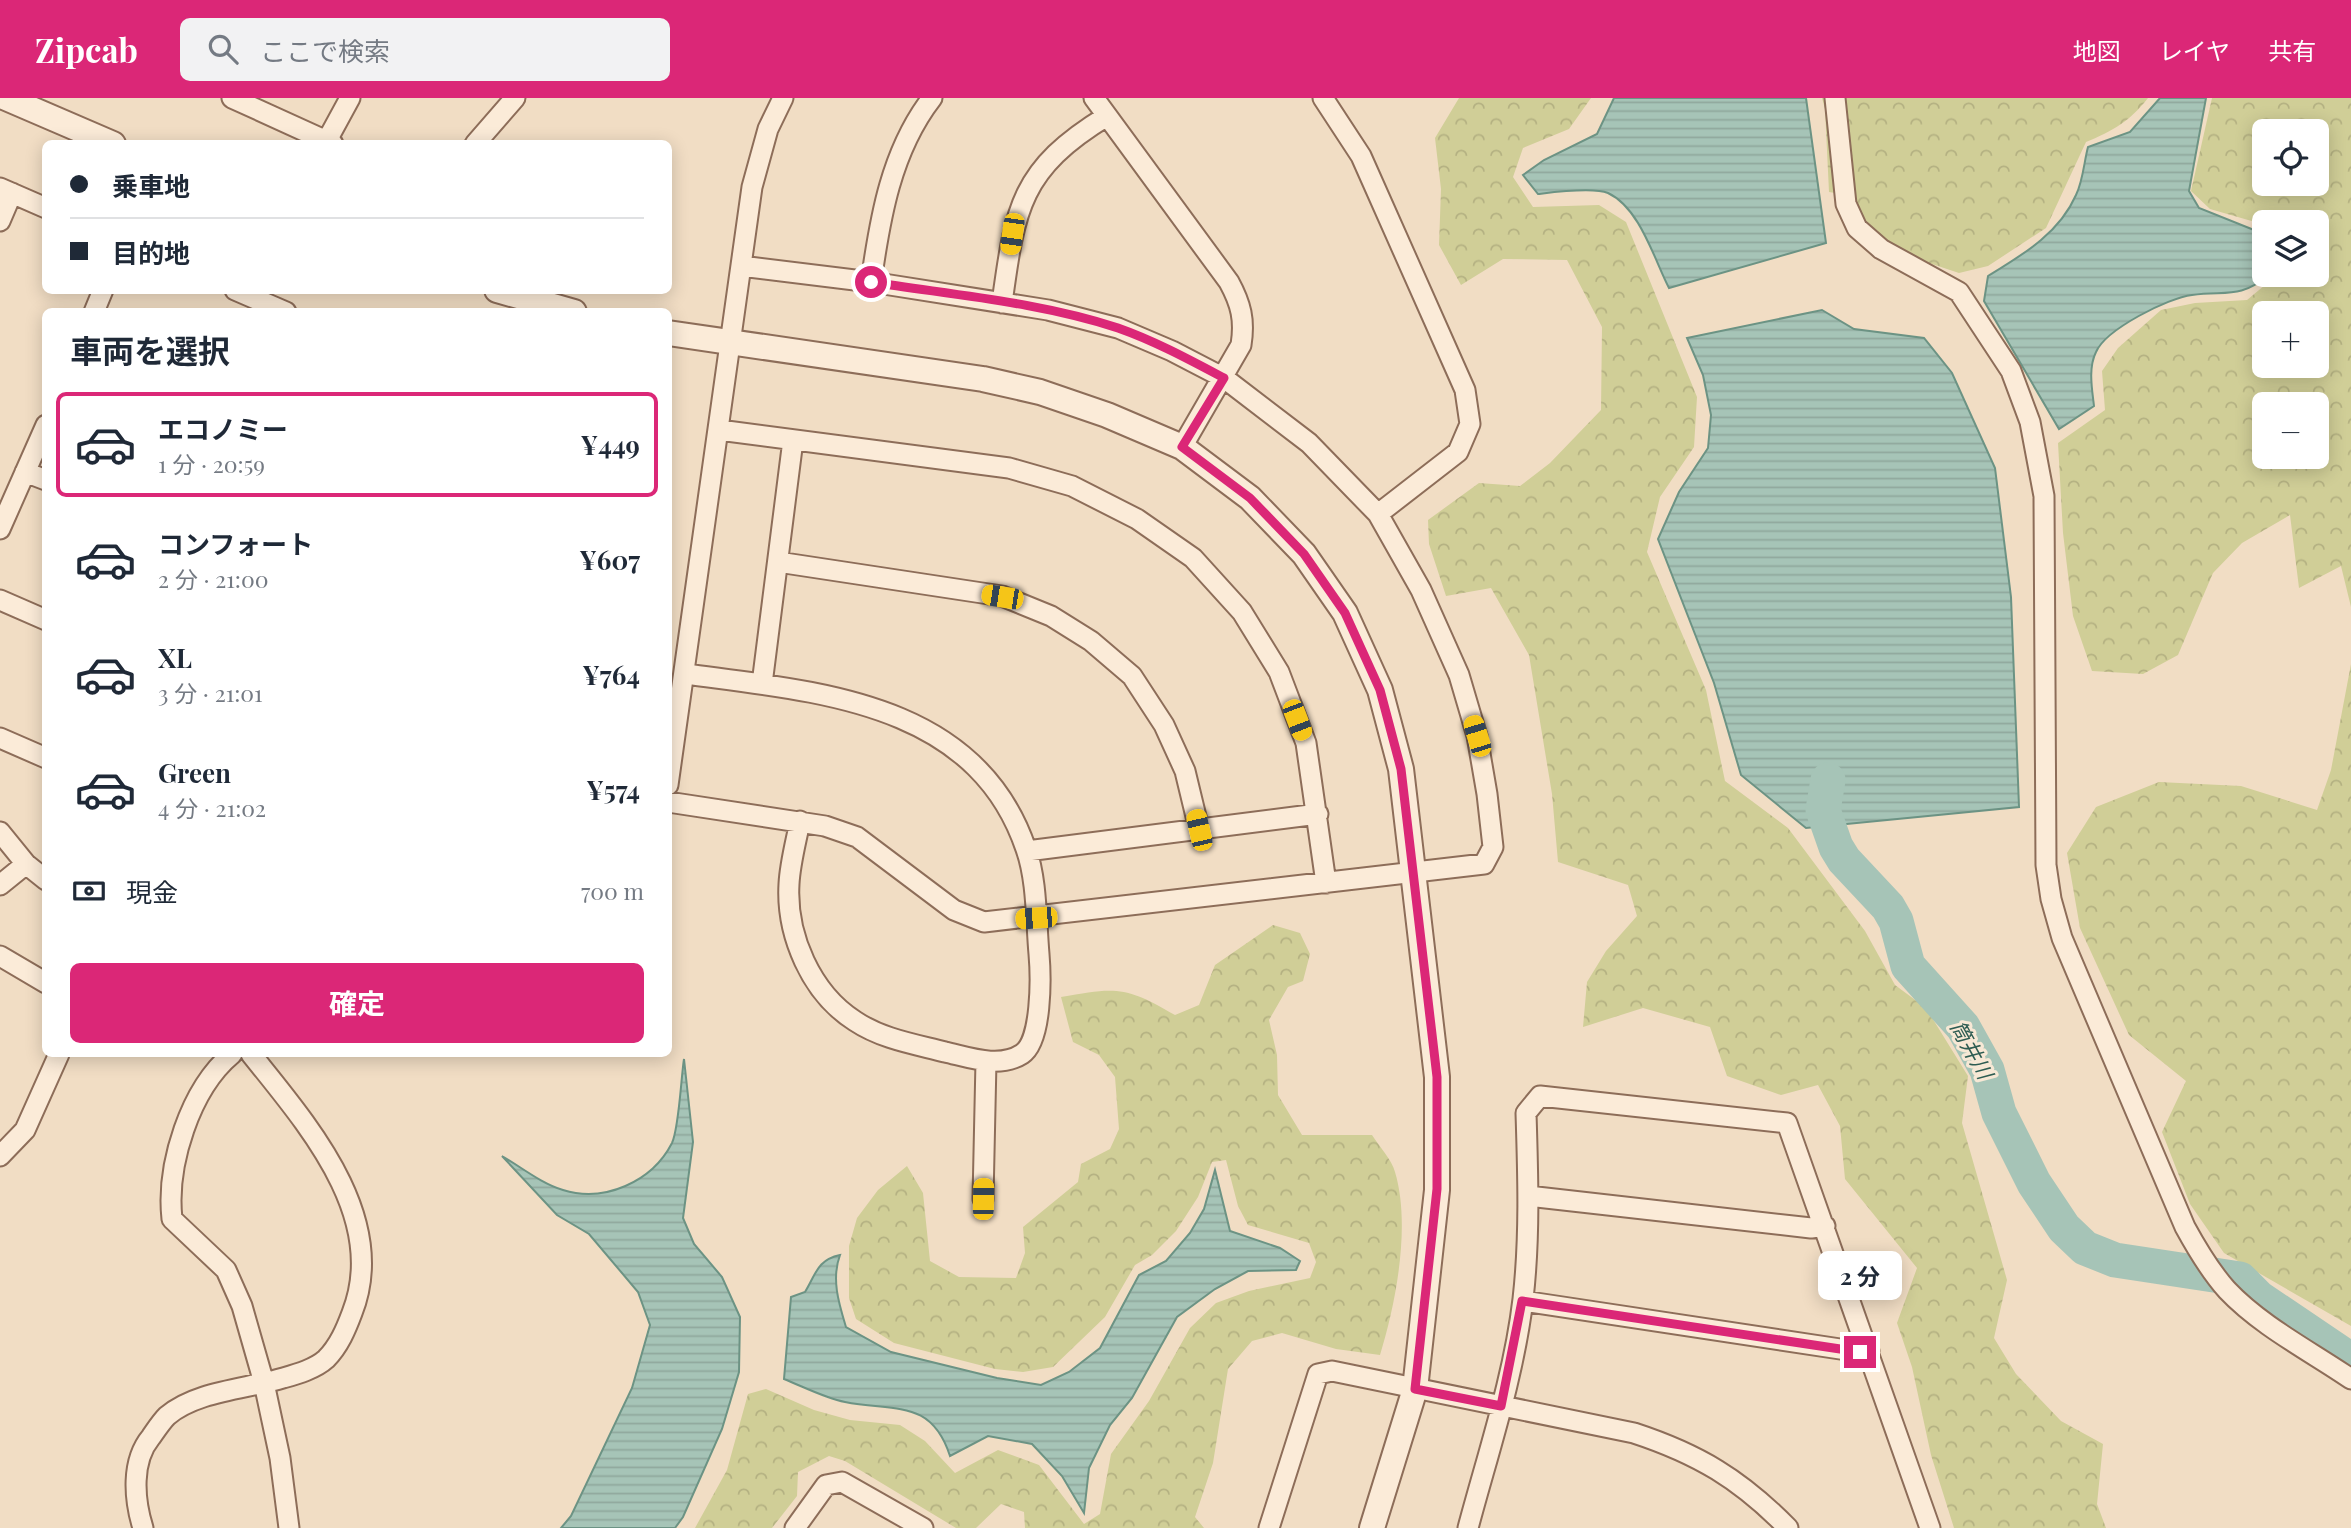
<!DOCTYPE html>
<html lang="ja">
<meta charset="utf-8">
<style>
body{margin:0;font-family:"Playfair Display","Noto Sans JP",serif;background:#f2f2f3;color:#1f2937;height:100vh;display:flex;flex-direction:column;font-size:26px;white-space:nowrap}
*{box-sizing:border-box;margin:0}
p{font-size:23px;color:#747a83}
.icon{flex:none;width:38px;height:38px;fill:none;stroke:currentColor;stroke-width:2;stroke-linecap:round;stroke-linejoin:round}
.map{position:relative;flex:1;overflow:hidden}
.sheet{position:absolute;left:42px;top:210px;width:630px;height:749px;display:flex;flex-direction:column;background:#fff;border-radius:10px;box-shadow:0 4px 18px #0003}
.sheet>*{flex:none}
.guide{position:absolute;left:42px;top:42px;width:630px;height:154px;border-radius:10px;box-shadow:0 4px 18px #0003;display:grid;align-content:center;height:154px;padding:0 28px;background:#fff}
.fabs{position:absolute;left:2252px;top:21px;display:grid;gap:14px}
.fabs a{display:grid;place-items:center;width:77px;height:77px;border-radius:10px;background:#fff;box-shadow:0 4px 18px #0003;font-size:35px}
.end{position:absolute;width:32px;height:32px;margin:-16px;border:9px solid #db2777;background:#fff;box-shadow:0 0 0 4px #fff}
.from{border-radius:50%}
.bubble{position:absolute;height:49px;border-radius:10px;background:#fff;box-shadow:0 4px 18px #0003;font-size:23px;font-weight:700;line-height:49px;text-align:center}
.car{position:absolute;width:21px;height:42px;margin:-21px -10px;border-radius:9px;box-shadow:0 0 5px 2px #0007;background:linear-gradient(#f5c518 24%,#345 0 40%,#f5c518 0 76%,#345 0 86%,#f5c518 0)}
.guide b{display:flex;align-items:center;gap:24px;height:66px;font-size:26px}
.guide b+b{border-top:2px solid #e0e1e3}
.guide i{width:18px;height:18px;background:#1f2937}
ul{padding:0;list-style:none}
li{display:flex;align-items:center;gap:21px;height:105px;margin:0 14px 10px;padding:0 14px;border:4px solid transparent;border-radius:10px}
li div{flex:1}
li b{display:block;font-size:26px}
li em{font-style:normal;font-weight:700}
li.on{border-color:#db2777}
li>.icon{width:63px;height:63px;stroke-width:1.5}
h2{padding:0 28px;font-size:32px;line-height:84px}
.pay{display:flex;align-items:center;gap:18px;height:77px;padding:0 28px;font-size:26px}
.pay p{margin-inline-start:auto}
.button{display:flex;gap:14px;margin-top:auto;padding:14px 28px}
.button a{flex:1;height:80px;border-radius:10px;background:#db2777;color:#fff;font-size:28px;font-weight:700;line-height:80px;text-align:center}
header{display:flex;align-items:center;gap:42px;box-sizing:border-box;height:98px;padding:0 35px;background:#db2777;color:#fff}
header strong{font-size:33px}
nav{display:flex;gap:38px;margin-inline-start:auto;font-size:24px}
.search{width:490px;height:63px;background:#f2f2f3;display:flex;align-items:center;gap:18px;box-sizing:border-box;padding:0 24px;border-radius:10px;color:#747a83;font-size:26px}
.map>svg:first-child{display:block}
</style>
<header>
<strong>Zipcab</strong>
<div class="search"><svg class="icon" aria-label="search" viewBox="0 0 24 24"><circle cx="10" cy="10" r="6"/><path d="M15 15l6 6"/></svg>ここで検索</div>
<nav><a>地図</a><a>レイヤ</a><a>共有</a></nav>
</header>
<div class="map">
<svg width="2351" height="1430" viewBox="0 0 2351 1430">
<defs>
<pattern id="forest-crowns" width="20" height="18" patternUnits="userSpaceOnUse" patternTransform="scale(1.75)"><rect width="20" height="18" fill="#d0ce97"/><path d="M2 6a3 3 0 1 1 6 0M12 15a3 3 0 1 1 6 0" fill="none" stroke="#b4b182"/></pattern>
<pattern id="water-rules" width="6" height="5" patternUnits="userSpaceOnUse" patternTransform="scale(1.75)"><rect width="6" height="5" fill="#a6c4b7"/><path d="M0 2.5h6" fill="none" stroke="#90a89d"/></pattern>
</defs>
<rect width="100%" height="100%" fill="#f1ddc4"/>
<path fill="url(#forest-crowns)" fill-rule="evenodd" d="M1459,0H1591L1569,31L1523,50L1513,79L1533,109L1599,107L1626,124L1697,299L1694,349L1660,399L1647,454L1706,592L1725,683L1788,730L1865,833L1895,887L1926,910L1968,978L1962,1025L2007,1182L1994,1240L2016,1276L2061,1323L2103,1346L2097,1406L2106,1430H1954L1931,1357L1912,1269L1897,1225L1917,1170L1845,1081L1840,1028L1818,987L1781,997L1727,978L1710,929L1643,910L1583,929L1587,884L1606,853L1637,818L1628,787L1558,764L1552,696L1529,557L1491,490L1446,498L1429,446L1428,422L1479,385L1520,388L1550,365L1601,312L1602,229L1567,162L1503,161L1461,187L1439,147L1441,91L1435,40Z
M1822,0H2148C2130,23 2113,33 2086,44L2046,130L1988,168L1959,175L1905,157L1866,124L1854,98L1829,94L1825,11Z
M2212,0H2351V509L2341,468L2299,490L2290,417L2242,445L2213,475L2178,557L2143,576L2092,573L2073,518L2063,435L2058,345L2105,312L2102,273L2118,250L2161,212L2195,205L2247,202L2277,177H2317V124H2264V130L2255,124L2210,111L2191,93ZM2264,33H2317V86H2264ZM2264,215H2317V268H2264ZM2264,306H2317V359H2264Z
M2351,566V1228L2224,1155L2190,1106L2162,1034L2186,983L2129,937L2080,830L2067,755L2096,709L2159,684L2241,688L2317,712L2331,672Z
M1273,827L1300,835L1310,856L1303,883L1288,889L1269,922L1277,957L1278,997L1302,1037H1372C1379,1048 1392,1062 1395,1074C1411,1127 1396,1205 1380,1257L1336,1251L1282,1235L1252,1243L1228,1271L1213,1365L1195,1419L1204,1430H1025L1024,1414L1001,1406L976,1430H956L845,1363L829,1358L798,1374L797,1398L772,1430H695L727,1372L748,1296L766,1291L814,1312L850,1322L900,1327L925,1343L955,1375L998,1352L1039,1367L1084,1426L1100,1416L1111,1356L1149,1303L1190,1230L1216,1205L1249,1193L1310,1180L1316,1164L1309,1145L1248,1127L1238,1108L1226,1062L1212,1064L1198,1099L1176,1133L1152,1157L1135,1167L1105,1219L1053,1269L1023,1274L995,1271L894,1245L856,1221L849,1200V1148L857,1120L878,1092L907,1068L923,1095L930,1163L959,1179L1016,1180L1025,1155L1023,1129L1078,1084L1081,1066L1110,1051L1119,1031L1115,979L1099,957L1073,944L1061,899C1116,889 1126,888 1175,917L1199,907L1215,867Z"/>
<path fill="url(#water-rules)" stroke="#6c9384" stroke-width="2" d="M1614,0H1806L1826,145L1669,190C1654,161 1640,110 1608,95C1593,89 1555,94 1538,96L1523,77L1544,62L1597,36Z
M2160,0H2206L2189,93L2199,110L2264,136V177H2269C2238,202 2226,192 2192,197C2168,200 2106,231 2096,254C2088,270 2092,291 2094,308L2059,331L1984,203L1988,178C2022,157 2059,136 2076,97C2083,83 2084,64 2088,49L2130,34Z
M1822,212L1854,231L1924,240L1952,275L1995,370L2011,499L2019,709L1806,730L1741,677L1714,585L1658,441L1679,394L1708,350L1711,317L1703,277L1687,240Z
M684,961L693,1044L683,1120L694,1146L722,1179L740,1219L739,1274L722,1331L683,1419L675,1430H561L571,1418L632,1290L650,1227L638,1194L589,1136L557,1117L502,1058C521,1069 542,1086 563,1092C604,1105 652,1084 672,1045C679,1030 681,980 684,961Z
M1215,1072L1230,1133L1280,1150L1300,1163L1296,1172L1248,1173L1215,1191L1177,1219L1132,1300L1110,1327L1089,1370L1084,1415L1062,1378L1032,1346L988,1338L950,1358C931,1300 894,1314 845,1304C825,1300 804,1289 784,1281L791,1199L805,1194C816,1176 817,1162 840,1157C831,1181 839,1206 846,1229L891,1254L997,1280L1041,1287L1069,1274L1100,1250L1139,1177L1166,1163L1190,1135L1204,1111Z"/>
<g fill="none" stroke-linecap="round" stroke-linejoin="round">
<path stroke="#a6c4b7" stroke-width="35" d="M1828,682L1823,712L1836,749L1844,762L1888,809L1896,823L1908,868L1963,929L1987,972L1999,1015L2034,1085L2064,1130L2085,1150L2115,1162L2240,1181L2259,1200L2351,1262"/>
<defs>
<path id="minor" d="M232,0L333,46
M1094,0L1229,184C1241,206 1245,222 1241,247L1182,349
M1323,0L1361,58L1465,292L1470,326L1458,354L1378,416
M1835,0L1846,106L1857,130L1881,151L1959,194L2011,273L2030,324L2044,398L2046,767L2051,801L2062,840L2185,1129C2197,1151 2210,1173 2227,1192C2261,1228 2310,1253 2351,1281
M325,46L350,0
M475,46L515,0
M0,90L46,110
M0,123L12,95
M871,184C880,120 891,53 932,0
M235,192L286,214
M1002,205C1015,110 1020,71 1107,18
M94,214L103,192
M719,332L1009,370L1072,388L1137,421L1193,460L1242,514L1279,574L1306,645L1326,785
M25,374L46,382
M0,431L46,327
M778,464L1002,498L1051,518L1091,543L1132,578L1164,627L1185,673L1199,731
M0,502L46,522
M686,576C817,594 976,603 1026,751C1037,782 1036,822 1039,856C1041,879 1042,943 1022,956C999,971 968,959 945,954C914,946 882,941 855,923C811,895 786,837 789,786C790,765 796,744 800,723
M762,586L793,342
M0,640L46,660
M668,687L752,89L768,31L783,0
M668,704L825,728L857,739L954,812L984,824L1484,766L1493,749L1487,696L1477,638L1459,577L1421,492L1378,416L1309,345L1224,280L1172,253L1118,230L1048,212L871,184L741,168
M0,734L26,766L46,782
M1027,753L1318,716
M0,787L26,766
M0,858L46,885
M232,956C190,991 166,1067 172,1121L226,1172L242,1208L264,1285L280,1360L289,1430
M0,1058L25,1032L59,956
M1528,1098L1811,1130L1825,1128
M983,1101L986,963
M1523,1203L1860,1254L1869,1253
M143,1430C134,1401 131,1363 151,1339C156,1332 161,1324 167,1318C196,1293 247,1291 283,1280C297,1276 315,1271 326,1261C339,1248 346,1231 352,1215C390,1119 306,1025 251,956
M795,1430L826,1387L842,1384L923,1430
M1269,1430L1318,1276L1332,1273L1634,1335C1698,1356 1740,1381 1788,1430
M1468,1430C1488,1355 1514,1278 1523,1201C1530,1140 1528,1077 1526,1015L1540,998L1787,1025L1930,1430"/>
<path id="tertiary" d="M6,0L113,46
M497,192L574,214
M668,235L983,281L1040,294L1107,317L1182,349L1250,400L1304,456L1345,515L1380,592L1401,671L1437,979V1092L1415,1291L1372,1430"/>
</defs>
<use href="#minor" stroke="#8d6d59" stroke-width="23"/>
<use href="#tertiary" stroke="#8d6d59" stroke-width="28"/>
<use href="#minor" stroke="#fbebd8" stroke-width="19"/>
<use href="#tertiary" stroke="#fbebd8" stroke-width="24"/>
</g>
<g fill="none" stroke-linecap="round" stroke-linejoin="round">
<path stroke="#db2777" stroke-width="9" d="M871,184C953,197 1039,204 1118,230C1155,243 1190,262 1224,280L1182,349L1250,400L1304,456L1345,515L1380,592L1401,671L1437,979V1091L1415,1291L1501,1308L1522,1203L1860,1254"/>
</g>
<g text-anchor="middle" stroke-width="6" stroke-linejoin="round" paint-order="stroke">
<g font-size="21" font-style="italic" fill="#2d5c52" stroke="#f7e8d5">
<text transform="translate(1971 952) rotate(61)" y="7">筒井川</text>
</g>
</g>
</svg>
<div class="fabs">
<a><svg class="icon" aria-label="locate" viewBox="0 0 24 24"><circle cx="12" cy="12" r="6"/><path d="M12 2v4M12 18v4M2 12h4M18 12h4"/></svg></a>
<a><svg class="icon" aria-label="layers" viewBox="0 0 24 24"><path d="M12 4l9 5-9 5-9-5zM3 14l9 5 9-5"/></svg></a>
<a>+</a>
<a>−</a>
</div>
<i class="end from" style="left:871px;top:184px"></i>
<i class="end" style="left:1860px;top:1254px"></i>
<div class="bubble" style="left:1818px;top:1153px;width:84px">2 分</div>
<i class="car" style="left:1012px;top:136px;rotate:188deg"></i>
<i class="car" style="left:1002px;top:499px;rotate:279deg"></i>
<i class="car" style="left:1297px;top:622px;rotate:159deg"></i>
<i class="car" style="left:1477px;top:638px;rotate:343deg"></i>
<i class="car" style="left:1199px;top:732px;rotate:347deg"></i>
<i class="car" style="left:1036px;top:820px;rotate:266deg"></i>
<i class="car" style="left:983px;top:1101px;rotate:1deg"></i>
<div class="guide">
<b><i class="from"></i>乗車地</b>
<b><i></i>目的地</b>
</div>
<section class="sheet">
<h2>車両を選択</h2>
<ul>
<li class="on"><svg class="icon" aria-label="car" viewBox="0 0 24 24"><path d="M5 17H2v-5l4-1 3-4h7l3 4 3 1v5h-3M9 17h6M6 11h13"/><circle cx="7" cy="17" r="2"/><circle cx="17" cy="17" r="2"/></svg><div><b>エコノミー</b><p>1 分 · 20:59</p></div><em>¥449</em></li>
<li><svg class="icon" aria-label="car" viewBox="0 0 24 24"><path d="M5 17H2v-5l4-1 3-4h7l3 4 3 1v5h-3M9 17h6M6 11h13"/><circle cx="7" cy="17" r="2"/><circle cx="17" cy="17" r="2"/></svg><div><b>コンフォート</b><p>2 分 · 21:00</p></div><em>¥607</em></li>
<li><svg class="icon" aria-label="car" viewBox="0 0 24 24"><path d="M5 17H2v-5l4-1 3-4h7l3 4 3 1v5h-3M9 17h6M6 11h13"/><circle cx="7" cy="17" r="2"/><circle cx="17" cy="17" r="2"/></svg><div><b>XL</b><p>3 分 · 21:01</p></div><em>¥764</em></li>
<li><svg class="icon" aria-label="car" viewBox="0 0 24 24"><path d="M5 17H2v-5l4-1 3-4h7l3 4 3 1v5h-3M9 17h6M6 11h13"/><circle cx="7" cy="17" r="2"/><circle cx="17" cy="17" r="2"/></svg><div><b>Green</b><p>4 分 · 21:02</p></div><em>¥574</em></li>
</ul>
<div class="pay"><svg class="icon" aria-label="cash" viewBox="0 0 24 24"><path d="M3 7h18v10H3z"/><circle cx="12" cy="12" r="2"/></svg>現金<p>700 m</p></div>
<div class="button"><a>確定</a></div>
</section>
</div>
